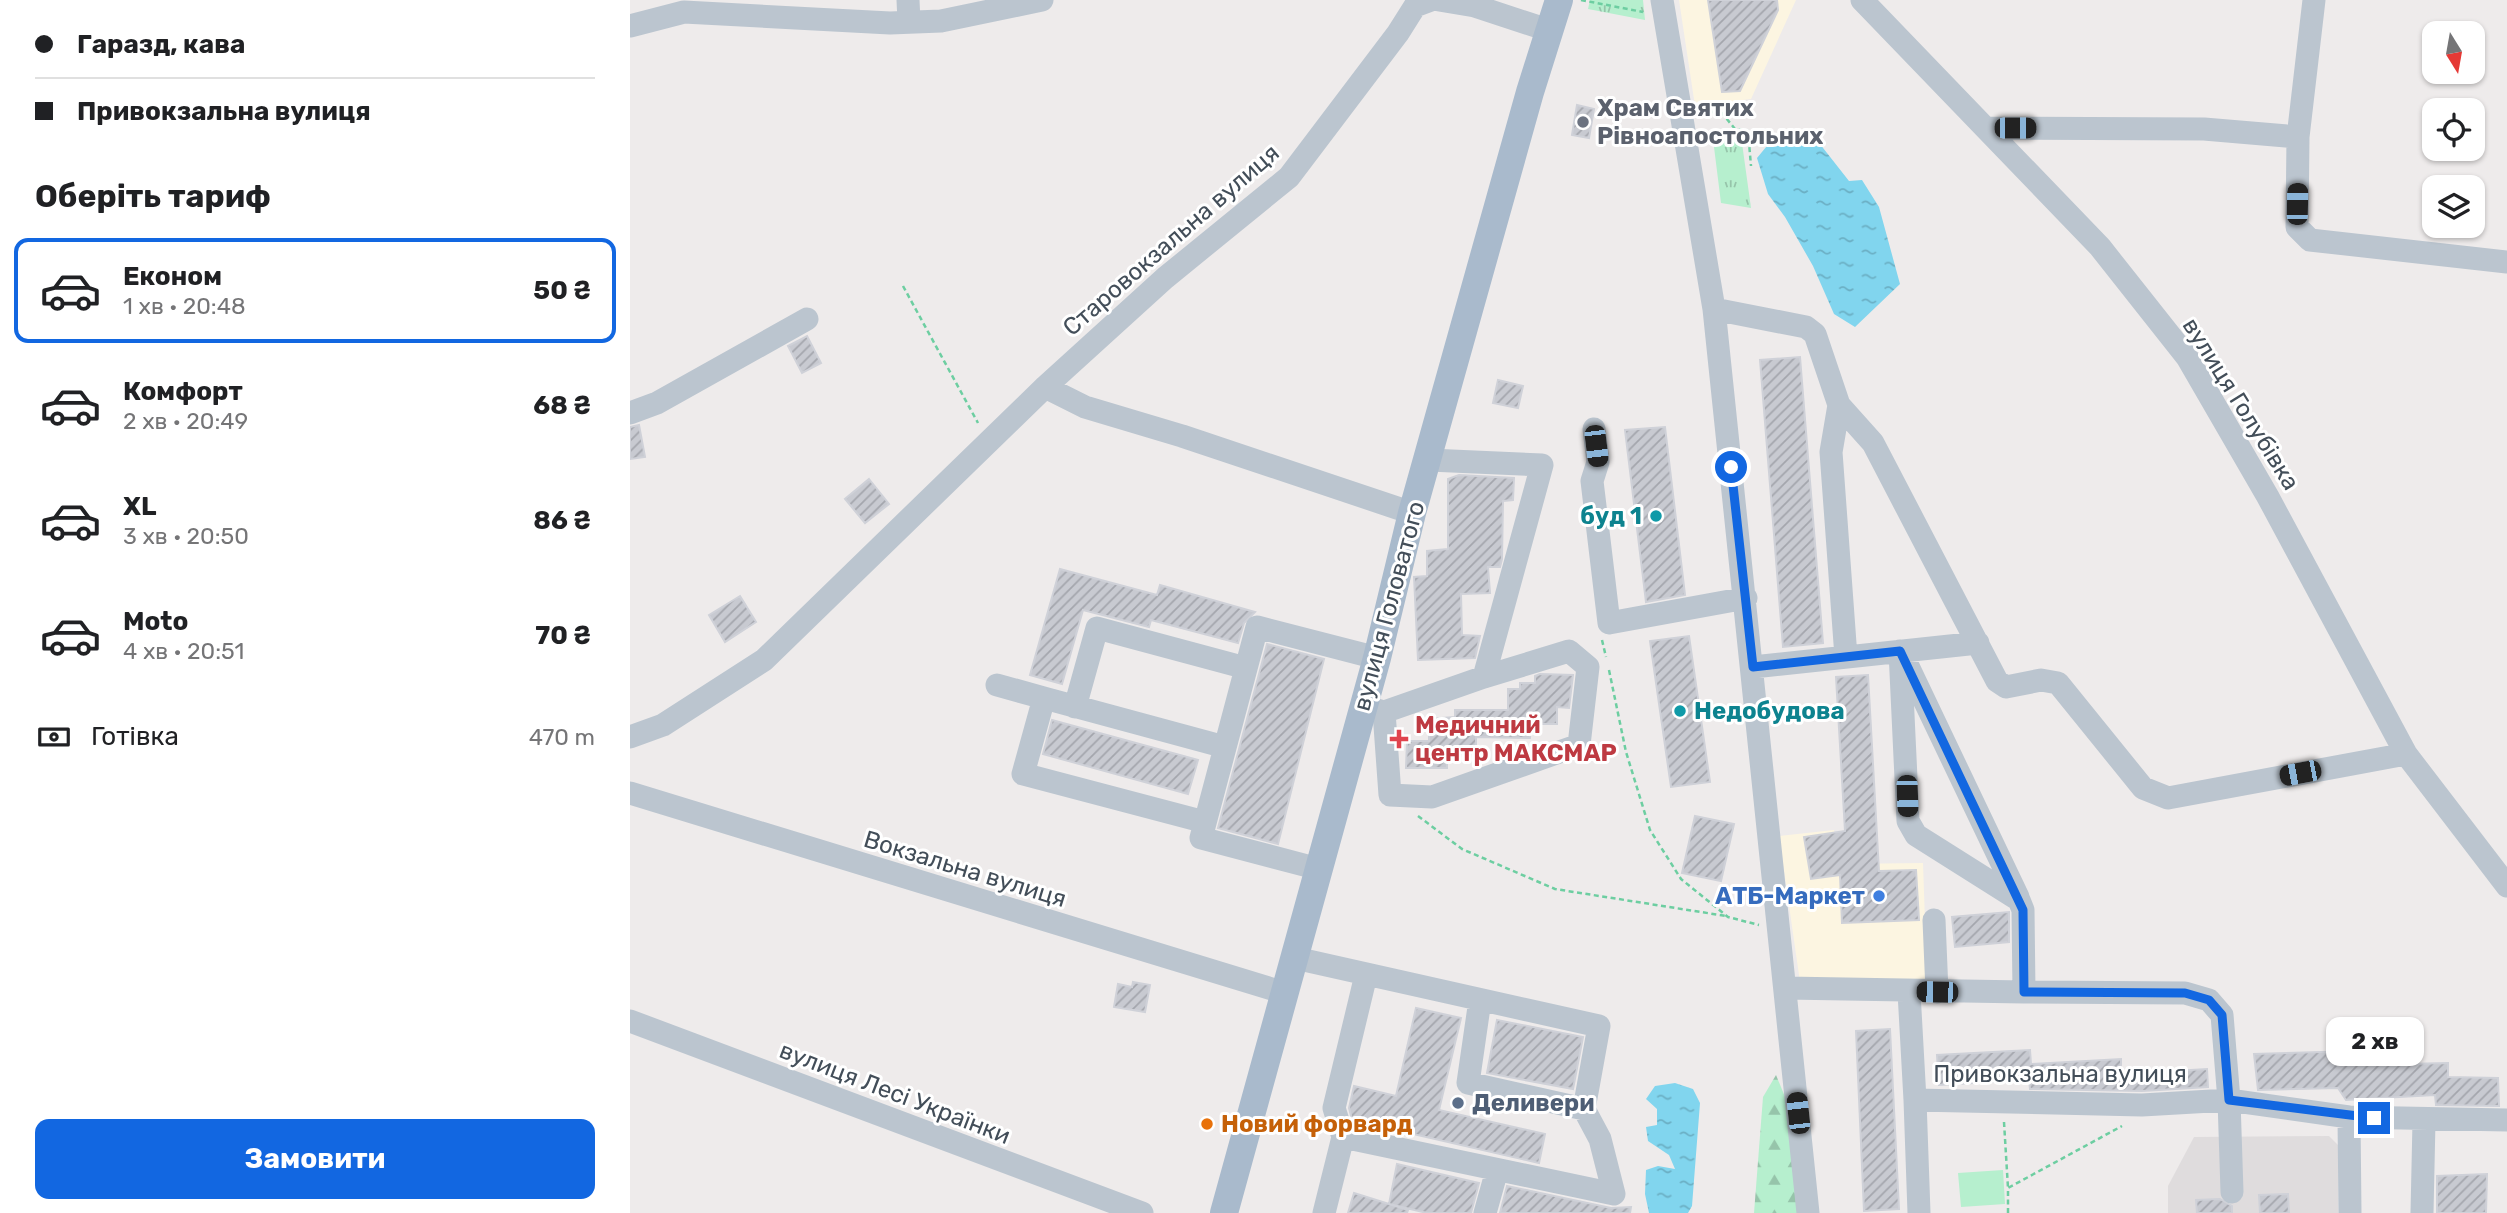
<!DOCTYPE html>
<html lang="uk">
<meta charset="utf-8">
<style>
body{margin:0;font-family:Rubik,sans-serif;background:#f6f6f6;color:#202124;height:100vh;display:flex;flex-direction:column;font-size:26px;white-space:nowrap}
*{box-sizing:border-box;margin:0}
p{font-size:23px;color:#757577}
.icon{flex:none;width:38px;height:38px;fill:none;stroke:currentColor;stroke-width:2;stroke-linecap:round;stroke-linejoin:round}
.map{position:relative;flex:1;overflow:hidden}
.details{display:flex;flex-direction:column;background:#fff;width:630px}
.details>*{flex:none}
.guide{display:grid;align-content:center;height:154px;padding:0 35px;background:#fff}
.needle{width:46px;rotate:169deg}
.buttons{position:absolute;left:1792px;top:21px;display:grid;gap:14px}
.buttons a{display:grid;place-items:center;width:63px;height:63px;border-radius:14px;background:#fff;box-shadow:0 2px 5px #0004;font-size:35px}
.end{position:absolute;width:32px;height:32px;margin:-16px;border:9px solid #1267e1;background:#fff;box-shadow:0 0 0 4px #fff}
.from{border-radius:50%}
.bubble{position:absolute;height:49px;border-radius:14px;background:#fff;box-shadow:0 2px 5px #0004;font-size:23px;font-weight:700;line-height:49px;text-align:center}
.car{position:absolute;width:21px;height:42px;margin:-21px -10px;border-radius:9px;box-shadow:0 0 5px 2px #0007;background:linear-gradient(#222 24%,#8ab4d8 0 40%,#222 0 76%,#8ab4d8 0 86%,#222 0)}
.guide b{display:flex;align-items:center;gap:24px;height:66px;font-size:26px}
.guide b+b{border-top:2px solid #e0e0e0}
.guide i{width:18px;height:18px;background:#202124}
ul{padding:0;list-style:none}
li{display:flex;align-items:center;gap:21px;height:105px;margin:0 14px 10px;padding:0 21px;border:4px solid transparent;border-radius:14px}
li div{flex:1}
li b{display:block;font-size:26px}
li em{font-style:normal;font-weight:700}
li.selected{border-color:#1267e1}
li>.icon{width:63px;height:63px;stroke-width:1.5}
h2{padding:0 35px;font-size:32px;line-height:84px}
.pay{display:flex;align-items:center;gap:18px;height:77px;padding:0 35px;font-size:26px}
.pay p{margin-inline-start:auto}
.primary-button{display:flex;gap:14px;margin-top:auto;padding:14px 35px}
.primary-button a{flex:1;height:80px;border-radius:14px;background:#1267e1;color:#fff;font-size:28px;font-weight:700;line-height:80px;text-align:center}
main{display:flex;flex:1;min-height:0}
.map>svg:first-child{display:block}
</style>
<main>
<section class="details">
<div class="guide">
<b><i class="from"></i>Гаразд, кава</b>
<b><i></i>Привокзальна вулиця</b>
</div>
<h2>Оберіть тариф</h2>
<ul>
<li class="selected"><svg class="icon" aria-label="car" viewBox="0 0 24 24"><path d="M5 17H2v-5l4-1 3-4h7l3 4 3 1v5h-3M9 17h6M6 11h13"/><circle cx="7" cy="17" r="2"/><circle cx="17" cy="17" r="2"/></svg><div><b>Економ</b><p>1 хв · 20:48</p></div><em>50 ₴</em></li>
<li><svg class="icon" aria-label="car" viewBox="0 0 24 24"><path d="M5 17H2v-5l4-1 3-4h7l3 4 3 1v5h-3M9 17h6M6 11h13"/><circle cx="7" cy="17" r="2"/><circle cx="17" cy="17" r="2"/></svg><div><b>Комфорт</b><p>2 хв · 20:49</p></div><em>68 ₴</em></li>
<li><svg class="icon" aria-label="car" viewBox="0 0 24 24"><path d="M5 17H2v-5l4-1 3-4h7l3 4 3 1v5h-3M9 17h6M6 11h13"/><circle cx="7" cy="17" r="2"/><circle cx="17" cy="17" r="2"/></svg><div><b>XL</b><p>3 хв · 20:50</p></div><em>86 ₴</em></li>
<li><svg class="icon" aria-label="car" viewBox="0 0 24 24"><path d="M5 17H2v-5l4-1 3-4h7l3 4 3 1v5h-3M9 17h6M6 11h13"/><circle cx="7" cy="17" r="2"/><circle cx="17" cy="17" r="2"/></svg><div><b>Moto</b><p>4 хв · 20:51</p></div><em>70 ₴</em></li>
</ul>
<div class="pay"><svg class="icon" aria-label="cash" viewBox="0 0 24 24"><path d="M3 7h18v10H3z"/><circle cx="12" cy="12" r="2"/></svg>Готівка<p>470 m</p></div>
<div class="primary-button"><a>Замовити</a></div>
</section>
<div class="map">
<svg width="1877" height="1213" viewBox="0 0 1877 1213">
<defs>
<pattern id="forest-firs" width="22" height="20" patternUnits="userSpaceOnUse" patternTransform="scale(1.75)"><rect width="22" height="20" fill="#b6efce"/><path d="M5 1l3.5 6h-7zM16 11l3.5 6h-7z" fill="#96c4aa"/></pattern>
<pattern id="park-tufts" width="24" height="20" patternUnits="userSpaceOnUse" patternTransform="scale(1.75)"><rect width="24" height="20" fill="#b6efce"/><path d="M3 7l-1-3M5 7V3M7 7l1-3M15 17l-1-3M17 17v-4M19 17l1-3" fill="none" stroke="#96c4aa"/></pattern>
<pattern id="water-ripples" width="26" height="14" patternUnits="userSpaceOnUse" patternTransform="scale(1.75)"><rect width="26" height="14" fill="#81d5ee"/><path d="M2 4q2-2 4 0t4 0M15 11q2-2 4 0t4 0" fill="none" stroke="#6bafc4"/></pattern>
<pattern id="building-hatch" width="6" height="6" patternUnits="userSpaceOnUse" patternTransform="scale(1.75)"><rect width="6" height="6" fill="#c8cad1"/><path d="M-1 1l2-2M0 6l6-6M5 7l2-2" fill="none" stroke="#a4a6ad"/></pattern>
</defs>
<rect width="100%" height="100%" fill="#eeebeb"/>
<path fill="#fcf5e1" d="M1049,0H1166L1121,99L1065,106Z
M1204,830L1212,864L1293,863L1297,980L1170,982L1149,836Z"/>
<path fill="#dfdcdd" d="M1699,1136L1708,1145V1213H1538V1186L1564,1137Z"/>
<path fill="url(#forest-firs)" d="M1146,1075L1158,1104L1170,1213H1124L1133,1097Z"/>
<path fill="url(#park-tufts)" d="M960,0H1013L1015,20L958,9Z
M1083,139L1112,143L1121,208L1091,203Z"/>
<path fill="#b6efce" d="M1373,1170L1375,1204L1331,1207L1328,1173Z"/>
<path fill="url(#water-ripples)" d="M1171,132L1186,139L1219,181L1232,180L1249,207L1270,284L1225,327L1204,314L1183,266L1155,217L1138,194L1127,158L1146,135Z
M1045,1083L1063,1089L1070,1103L1062,1206L1058,1213H1019L1015,1194L1016,1170L1028,1166L1045,1169L1039,1155L1018,1141L1016,1127L1027,1125V1109L1016,1099L1025,1086Z"/>
<path fill="url(#building-hatch)" stroke="#cfd1d8" stroke-width="2" d="M1078,0H1147L1148,10L1110,91L1092,92Z
M947,105L964,109L959,138L942,135Z
M177,336L191,363L172,373L158,346Z
M1170,357L1193,643L1153,647L1130,360Z
M868,380L893,386L888,408L863,403Z
M9,425L15,457L0,459V427Z
M1035,427L1055,595L1016,602L995,430Z
M829,475L884,478L883,500L873,501L872,559L870,567H858L860,593L831,594L832,635L850,636L845,658L788,660L784,577L797,576V551L818,549V479Z
M239,479L259,504L235,523L215,499Z
M430,569L527,595L530,585L625,612L614,623L608,643L521,620L519,627L453,610L432,684L400,675Z
M110,596L126,622L95,642L79,615Z
M1059,636L1080,782L1041,787L1020,641Z
M637,644L694,659L648,844L588,828Z
M910,674L943,675L939,708L927,707V724H901L900,738L846,737V756H817V768H776L777,741H799V719L825,717V710H878V689H890V683H905V676Z
M1238,675L1249,871L1286,870L1289,920L1212,923L1210,875L1181,879L1174,837L1215,831L1206,677Z
M422,720L568,760L558,794L413,754Z
M1065,816L1104,824L1091,881L1052,873Z
M1379,912V942L1325,947L1322,917Z
M503,982L520,985L515,1012L484,1007L488,984L502,987Z
M786,1008L831,1018L809,1110L915,1134L909,1163L722,1120L719,1108L724,1086L766,1096Z
M867,1020L953,1037L943,1089L857,1073Z
M1260,1029L1269,1209L1234,1211L1226,1031Z
M1400,1050L1401,1064L1491,1059V1074L1577,1069L1578,1087L1512,1091L1400,1089L1399,1080L1309,1085L1307,1055Z
M1726,1051L1728,1065L1818,1063V1077L1868,1078L1869,1106L1806,1105L1805,1095L1716,1100L1708,1088L1628,1090L1624,1054Z
M767,1164L849,1183L841,1213H797L759,1204Z
M1857,1174L1856,1213H1807V1176Z
M877,1186L981,1208L1001,1207L1000,1213H870Z
M724,1193L778,1210L777,1213H718Z
M1658,1194L1659,1213H1630L1629,1195Z
M1590,1199L1602,1206V1213H1567L1566,1200Z"/>
<g fill="none" stroke-linecap="round" stroke-linejoin="round">
<path stroke="#6dcea1" stroke-width="2.5" stroke-dasharray="5 3.5" stroke-linecap="butt" d="M951,0L1013,12
M1074,111L1092,113L1105,129L1118,131L1121,166
M273,286L348,423
M972,640L976,657
M979,670L996,752L1020,830L1051,879L1098,917L1129,925
M788,816L832,849L925,889L1096,916
M1374,1122L1378,1188
M1378,1213V1188L1492,1126"/>
<path stroke="#bbc5cf" stroke-width="23" d="M278,0L279,22
M809,0L845,6L921,31
M1032,0L1084,309L1178,1213
M1232,0L1470,247L1557,357L1638,497L1776,754L1877,886
M1684,0L1668,137L1667,227L1680,240L1877,262
M0,26L54,12L260,23L311,21L412,0
M1358,128L1574,129L1668,137
M1084,309L1176,327L1185,334L1209,405L1201,452L1216,657
M415,387L455,407L552,436L782,513
M1209,405L1243,443L1367,681L1376,687L1411,680L1428,683L1513,788L1538,798L1776,754
M0,413L27,403L177,319
M964,429L968,462L962,481L979,623L1116,598
M1275,660L1388,897
M1123,667L1348,643
M367,685L414,698
M445,707L467,628L616,668
M740,708L754,712L854,677L912,465L799,460
M754,712L760,795L802,797L949,745L958,667L939,651L854,677
M0,737L33,725L134,660L415,387L535,278L659,177L768,33L785,6L801,0
M0,793L655,993
M575,822L393,774L414,698L595,747
M689,869L571,838L627,627L747,658
M1304,920L1307,992
M665,958L969,1026L954,1109L970,1139L984,1194L713,1137
M1156,988L1394,992L1393,910L1389,900L1286,835L1278,821L1270,651
M1279,992L1285,1100L1512,1105L1599,1100L1592,1015L1579,1000L1555,993L1394,992
M850,1000L838,1083L954,1109
M0,1021L512,1213
M1285,1100L1289,1213
M1719,1117L1720,1213
M1602,1192L1599,1100L1719,1117L1877,1120
M694,1213L713,1137L704,1108L736,975
M855,1213L867,1170
M1792,1213L1794,1121"/>
<path stroke="#a9bacc" stroke-width="28" d="M594,1213L747,658L782,513L900,92L929,0"/>
</g>
<g fill="none" stroke-linecap="round" stroke-linejoin="round">
<path stroke="#1267e1" stroke-width="9" d="M1101,467L1123,667L1270,651L1393,910L1394,992L1555,993L1579,1000L1592,1015L1599,1100L1744,1118"/>
</g>
<circle fill="#6b7280" stroke="#fff" stroke-width="2.5" cx="953" cy="122" r="7"/>
<g fill="#0f9aa8" stroke="#fff" stroke-width="2.5">
<circle cx="1026" cy="516" r="7"/>
<circle cx="1050" cy="711" r="7"/>
</g>
<path fill="#e0444e" stroke="#fff" stroke-width="2.5" d="M765.5 728.5h7v7h7v7h-7v7h-7v-7h-7v-7h7z"/>
<circle fill="#3f7fe0" stroke="#fff" stroke-width="2.5" cx="1249" cy="896" r="7"/>
<circle fill="#5c6f8a" stroke="#fff" stroke-width="2.5" cx="828" cy="1103" r="7"/>
<circle fill="#e8710a" stroke="#fff" stroke-width="2.5" cx="577" cy="1124" r="7"/>
<g text-anchor="middle" stroke-width="6" stroke-linejoin="round" paint-order="stroke">
<g font-size="24" font-weight="bold" fill="#5b616d" stroke="#fff" text-anchor="start">
<text x="967" y="116">Храм Святих<tspan x="967" dy="28">Рівноапостольних</tspan></text>
</g>
<g font-size="24" fill="#434e59" stroke="#fff">
<text transform="translate(541 240) rotate(-41)" y="8">Старовокзальна вулиця</text>
<text transform="translate(1611 404) rotate(58)" y="8">вулиця Голубівка</text>
<text transform="translate(759 606) rotate(-75)" y="8">вулиця Головатого</text>
<text transform="translate(335 869) rotate(17)" y="8">Вокзальна вулиця</text>
<text x="1430" y="1082">Привокзальна вулиця</text>
<text transform="translate(265 1093) rotate(21)" y="8">вулиця Лесі Українки</text>
</g>
<g font-size="24" font-weight="bold" fill="#0d838f" stroke="#fff" text-anchor="end">
<text x="1012" y="524">буд 1</text>
<text x="1064" y="719" text-anchor="start">Недобудова</text>
</g>
<g font-size="24" font-weight="bold" fill="#be3a42" stroke="#fff" text-anchor="start">
<text x="785" y="733">Медичний<tspan x="785" dy="28">центр МАКСМАР</tspan></text>
</g>
<g font-size="24" font-weight="bold" fill="#366cbe" stroke="#fff" text-anchor="end">
<text x="1235" y="904">АТБ-Маркет</text>
</g>
<g font-size="24" font-weight="bold" fill="#4e5e75" stroke="#fff" text-anchor="start">
<text x="842" y="1111">Деливери</text>
</g>
<g font-size="24" font-weight="bold" fill="#c56008" stroke="#fff" text-anchor="start">
<text x="591" y="1132">Новий форвард</text>
</g>
</g>
</svg>
<div class="buttons">
<a><svg class="needle" viewBox="-14 -14 28 28"><path d="M0-13l5 13h-10z" fill="#e53935"/><path d="M0 13l5-13h-10z" fill="#757577"/></svg></a>
<a><svg class="icon" aria-label="locate" viewBox="0 0 24 24"><circle cx="12" cy="12" r="6"/><path d="M12 2v4M12 18v4M2 12h4M18 12h4"/></svg></a>
<a><svg class="icon" aria-label="layers" viewBox="0 0 24 24"><path d="M12 4l9 5-9 5-9-5zM3 14l9 5 9-5"/></svg></a>
</div>
<i class="end from" style="left:1101px;top:467px"></i>
<i class="end" style="left:1744px;top:1118px"></i>
<div class="bubble" style="left:1696px;top:1017px;width:98px">2 хв</div>
<i class="car" style="left:1385px;top:128px;rotate:90deg"></i>
<i class="car" style="left:1667px;top:204px;rotate:1deg"></i>
<i class="car" style="left:966px;top:446px;rotate:173deg"></i>
<i class="car" style="left:1670px;top:773px;rotate:259deg"></i>
<i class="car" style="left:1277px;top:796px;rotate:178deg"></i>
<i class="car" style="left:1307px;top:992px;rotate:271deg"></i>
<i class="car" style="left:1168px;top:1113px;rotate:354deg"></i>
</div>
</main>
